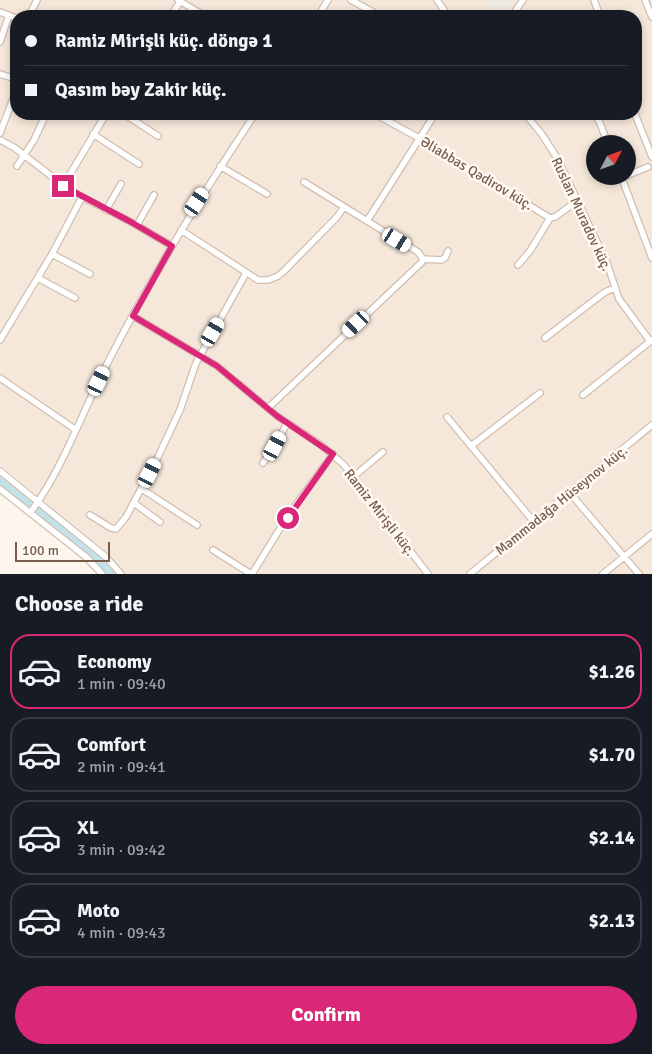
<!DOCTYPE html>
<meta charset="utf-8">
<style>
body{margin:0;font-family:Signika,sans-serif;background:#242831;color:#f1f3f6;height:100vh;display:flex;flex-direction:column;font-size:19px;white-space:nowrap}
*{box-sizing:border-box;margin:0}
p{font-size:16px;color:#9ea1a6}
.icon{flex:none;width:28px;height:28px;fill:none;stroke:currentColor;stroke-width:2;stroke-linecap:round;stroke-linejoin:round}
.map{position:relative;height:574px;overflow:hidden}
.side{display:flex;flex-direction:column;background:#171b24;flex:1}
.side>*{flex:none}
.banner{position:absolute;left:10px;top:10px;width:632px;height:110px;border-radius:20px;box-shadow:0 2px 8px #0003;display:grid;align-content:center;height:110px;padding:0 15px;background:#171b24}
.needle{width:32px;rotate:49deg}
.buttons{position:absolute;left:586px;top:135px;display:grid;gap:10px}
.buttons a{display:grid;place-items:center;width:50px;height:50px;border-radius:50%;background:#171b24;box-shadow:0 2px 8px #0003;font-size:25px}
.scale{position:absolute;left:15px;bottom:12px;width:95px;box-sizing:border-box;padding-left:5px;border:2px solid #7a5c4d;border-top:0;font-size:14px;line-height:18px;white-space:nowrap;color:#7a5c4d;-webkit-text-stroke:4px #fffaf3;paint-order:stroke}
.end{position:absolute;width:22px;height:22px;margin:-11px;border:6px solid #db2777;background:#fff;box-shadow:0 0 0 2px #fff}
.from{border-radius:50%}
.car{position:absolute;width:15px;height:30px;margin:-15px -8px;border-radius:6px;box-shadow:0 0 4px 1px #0007;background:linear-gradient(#fff 24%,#345 0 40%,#fff 0 76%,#345 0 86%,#fff 0)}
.banner b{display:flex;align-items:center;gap:18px;height:48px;font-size:19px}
.banner b+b{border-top:1px solid #363941}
.banner i{width:12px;height:12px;background:#f1f3f6}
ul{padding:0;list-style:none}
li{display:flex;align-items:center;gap:15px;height:75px;margin:0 10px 8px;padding:0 5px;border:2px solid #363941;border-radius:20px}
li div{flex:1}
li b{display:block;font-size:19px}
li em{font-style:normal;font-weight:700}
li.current{border-color:#db2777}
li>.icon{width:45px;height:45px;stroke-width:1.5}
h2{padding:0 15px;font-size:22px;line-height:60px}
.primary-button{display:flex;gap:10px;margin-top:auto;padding:10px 15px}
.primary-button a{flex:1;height:58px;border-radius:30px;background:#db2777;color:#fff;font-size:20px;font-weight:700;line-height:58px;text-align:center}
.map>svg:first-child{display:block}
</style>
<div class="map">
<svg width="652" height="574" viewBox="0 0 652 574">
<rect width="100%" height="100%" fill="#fdf6ec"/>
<path fill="#f5e8da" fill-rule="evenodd" d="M0,0H652V574H125L111,556L0,465ZM16,16H636V114H16ZM595,144H628V176H595Z"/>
<path fill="#efe9e4" d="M487,0H516L495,14Z"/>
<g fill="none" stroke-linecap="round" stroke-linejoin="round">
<path stroke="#bfe3e8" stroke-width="7" d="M0,481L92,553L111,574"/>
<defs>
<path id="street" d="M178,0L205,16
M351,0L380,16
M437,0L448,16
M594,0L600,16
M645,0L652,17
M0,12L16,18
M29,16L37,0
M171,16L181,0
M318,16L328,0
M515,16L516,10L523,0
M0,42L9,15
M0,74L16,79
M124,114L158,136
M375,114L419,138L550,218L555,217L577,201
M525,114L541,133L557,158L607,263L619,299L650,341
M594,114L600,123L608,144
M635,114L652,157
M0,133L16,91
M93,134L139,164
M0,140L15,148L72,192L131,222L172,246
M17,166L34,140L46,114
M220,166L267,194
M628,175L648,167
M621,176L652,258
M304,182L367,221
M63,186L106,114
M106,210L121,184
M137,225L154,195
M181,230L258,280H268L278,276L284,271L337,217L344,207
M52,254L90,274
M423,259L441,260L445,258L448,251
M518,265L530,251L550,218
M38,278L75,298
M133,316L217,366L277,416L321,445L344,465L428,574
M545,338L605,292L615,288
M0,340L52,254L82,197
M0,378L76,430
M583,395L652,340
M268,408L422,262L423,259L418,252L367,221L435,114
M447,417L534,522
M471,446L540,393
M263,463L275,446L287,423
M0,471L106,557L121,574
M353,477L383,452
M0,489L86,557L102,574
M142,489L197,525
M570,493L639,574
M134,503L160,522
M30,513C64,467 82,412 108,362C152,276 202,194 255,114
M90,515L111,528L116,529L126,517L158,457L180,410L196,363L246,273
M213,550L251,574
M252,574L287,517L333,454
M470,574L652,425
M603,574L652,534"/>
</defs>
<use href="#street" stroke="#d1beb0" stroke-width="8"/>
<use href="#street" stroke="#fff" stroke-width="5.5"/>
</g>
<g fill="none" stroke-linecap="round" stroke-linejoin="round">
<path stroke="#db2777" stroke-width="6" d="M63,186L131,222L172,246L133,316L217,366L277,416L333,454L288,518"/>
</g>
<g text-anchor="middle" stroke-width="5" stroke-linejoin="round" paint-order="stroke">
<g font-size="14" fill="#7a5c4d" stroke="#fffaf3">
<text transform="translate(477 173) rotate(31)" y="5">Əliabbas Qədirov küç.</text>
<text transform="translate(582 214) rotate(65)" y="5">Ruslan Muradov küç.</text>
<text transform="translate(561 500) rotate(-39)" y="5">Məmmədağa Hüseynov küç.</text>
<text transform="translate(380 512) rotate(52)" y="5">Ramiz Mirişli küç.</text>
</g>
</g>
</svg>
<div class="buttons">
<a><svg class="needle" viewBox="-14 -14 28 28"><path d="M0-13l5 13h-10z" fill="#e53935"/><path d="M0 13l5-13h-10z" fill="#9ea1a6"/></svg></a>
</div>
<div class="scale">100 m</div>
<i class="end from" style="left:288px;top:518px"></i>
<i class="end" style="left:63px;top:186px"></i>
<i class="car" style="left:197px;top:202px;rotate:33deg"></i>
<i class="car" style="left:397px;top:240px;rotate:121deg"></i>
<i class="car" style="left:356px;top:324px;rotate:227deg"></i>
<i class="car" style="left:213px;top:332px;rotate:30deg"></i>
<i class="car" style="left:99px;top:381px;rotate:25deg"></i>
<i class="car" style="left:275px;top:446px;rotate:28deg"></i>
<i class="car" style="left:150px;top:473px;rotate:27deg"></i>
<div class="banner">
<b><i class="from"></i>Ramiz Mirişli küç. döngə 1</b>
<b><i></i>Qasım bəy Zakir küç.</b>
</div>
</div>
<section class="side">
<h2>Choose a ride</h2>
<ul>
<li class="current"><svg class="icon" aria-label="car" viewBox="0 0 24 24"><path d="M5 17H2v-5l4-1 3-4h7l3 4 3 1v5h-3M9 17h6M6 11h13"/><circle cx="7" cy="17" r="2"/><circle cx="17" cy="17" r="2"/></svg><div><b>Economy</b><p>1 min · 09:40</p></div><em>$1.26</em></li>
<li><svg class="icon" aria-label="car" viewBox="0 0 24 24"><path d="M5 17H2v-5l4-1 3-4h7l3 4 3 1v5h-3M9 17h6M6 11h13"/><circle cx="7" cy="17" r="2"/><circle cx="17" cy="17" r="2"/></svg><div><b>Comfort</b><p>2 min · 09:41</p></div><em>$1.70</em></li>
<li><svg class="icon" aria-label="car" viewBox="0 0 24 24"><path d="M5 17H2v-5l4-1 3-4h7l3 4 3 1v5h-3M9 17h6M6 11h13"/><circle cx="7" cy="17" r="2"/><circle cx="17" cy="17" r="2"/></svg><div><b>XL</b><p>3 min · 09:42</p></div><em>$2.14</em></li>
<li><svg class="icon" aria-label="car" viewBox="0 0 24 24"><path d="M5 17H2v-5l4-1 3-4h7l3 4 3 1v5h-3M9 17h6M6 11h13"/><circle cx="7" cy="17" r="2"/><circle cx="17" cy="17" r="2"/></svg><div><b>Moto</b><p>4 min · 09:43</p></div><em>$2.13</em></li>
</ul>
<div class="primary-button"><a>Confirm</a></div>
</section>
